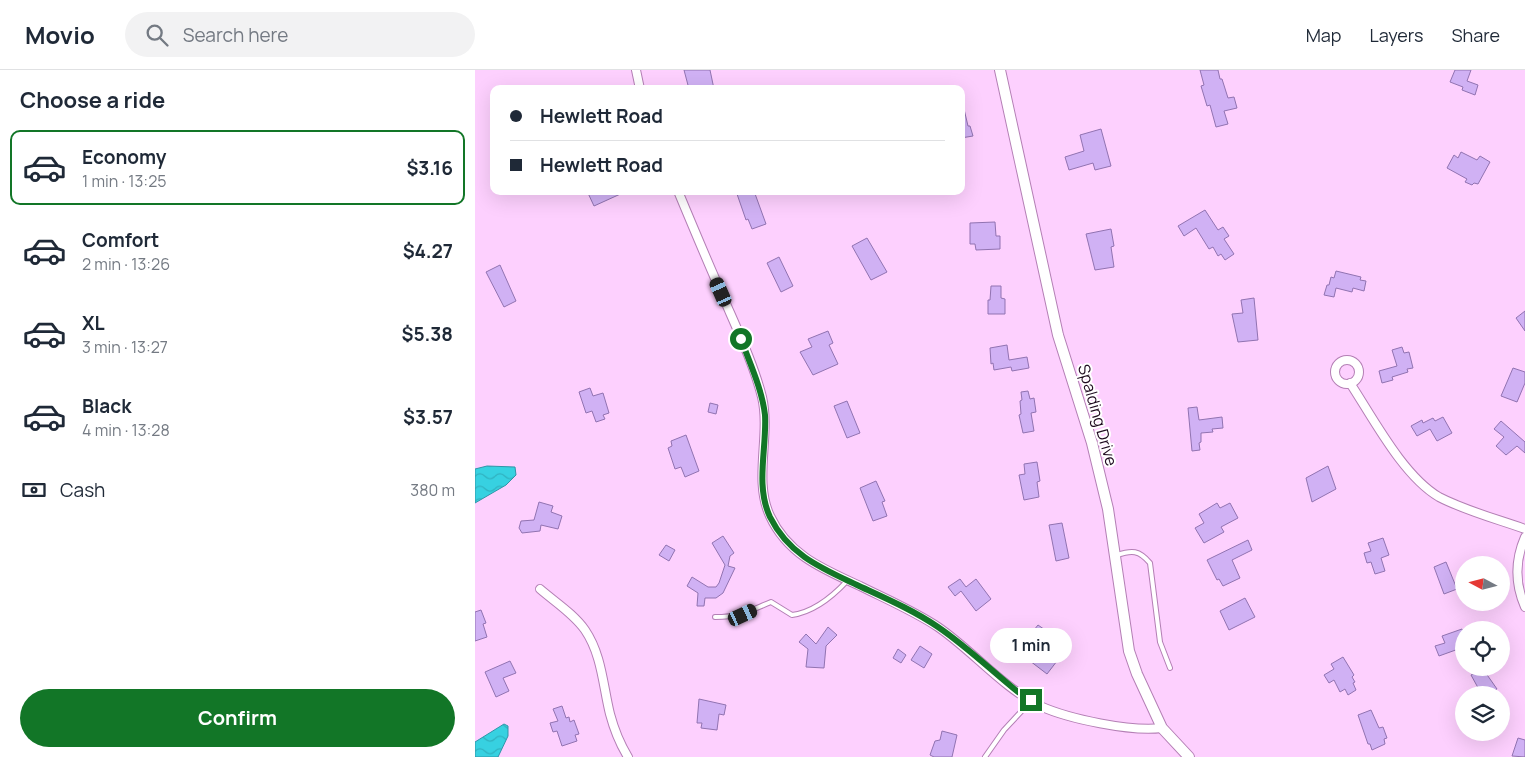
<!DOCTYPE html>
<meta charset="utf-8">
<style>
body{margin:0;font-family:Manrope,sans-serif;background:#f2f2f3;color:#1f2937;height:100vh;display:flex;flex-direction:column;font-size:19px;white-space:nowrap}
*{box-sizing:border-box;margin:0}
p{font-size:16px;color:#747a83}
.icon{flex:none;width:28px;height:28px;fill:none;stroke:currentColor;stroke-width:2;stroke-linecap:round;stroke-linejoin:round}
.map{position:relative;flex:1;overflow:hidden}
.side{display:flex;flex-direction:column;background:#fff;width:475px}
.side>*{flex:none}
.top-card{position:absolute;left:15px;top:15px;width:475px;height:110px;border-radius:10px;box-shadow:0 5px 20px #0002;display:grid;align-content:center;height:110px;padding:0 20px;background:#fff}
.needle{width:32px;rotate:277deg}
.fabs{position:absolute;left:980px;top:486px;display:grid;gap:10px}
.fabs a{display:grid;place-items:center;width:55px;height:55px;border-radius:50%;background:#fff;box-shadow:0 5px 20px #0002;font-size:25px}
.end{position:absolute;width:22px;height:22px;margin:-11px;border:6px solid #127627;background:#fff;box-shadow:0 0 0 2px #fff}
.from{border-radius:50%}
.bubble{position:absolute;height:35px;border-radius:18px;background:#fff;box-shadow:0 5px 20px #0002;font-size:16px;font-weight:700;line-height:35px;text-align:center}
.car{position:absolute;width:15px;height:30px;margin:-15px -8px;border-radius:6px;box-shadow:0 0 4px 1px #0007;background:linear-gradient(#222 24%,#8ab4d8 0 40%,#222 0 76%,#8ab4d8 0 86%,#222 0)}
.top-card b{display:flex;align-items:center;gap:18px;height:48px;font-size:19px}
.top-card b+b{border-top:1px solid #e0e1e3}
.top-card i{width:12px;height:12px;background:#1f2937}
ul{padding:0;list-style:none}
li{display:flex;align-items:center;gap:15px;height:75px;margin:0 10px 8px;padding:0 10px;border:2px solid transparent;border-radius:10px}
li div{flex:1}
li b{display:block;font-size:19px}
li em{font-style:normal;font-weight:700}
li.on{border-color:#127627}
li>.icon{width:45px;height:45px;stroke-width:1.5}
h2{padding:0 20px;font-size:22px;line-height:60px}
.pay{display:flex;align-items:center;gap:12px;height:55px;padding:0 20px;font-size:19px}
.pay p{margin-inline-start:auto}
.cta{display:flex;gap:10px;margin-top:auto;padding:10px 20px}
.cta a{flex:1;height:58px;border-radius:30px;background:#127627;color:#fff;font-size:20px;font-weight:700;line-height:58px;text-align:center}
header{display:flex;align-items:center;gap:30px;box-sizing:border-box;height:70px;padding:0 25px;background:#fff;border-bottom:1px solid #e0e1e3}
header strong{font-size:24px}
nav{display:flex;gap:28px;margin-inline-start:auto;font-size:18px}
.search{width:350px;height:45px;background:#f2f2f3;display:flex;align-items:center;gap:12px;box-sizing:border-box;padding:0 18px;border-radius:28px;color:#747a83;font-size:19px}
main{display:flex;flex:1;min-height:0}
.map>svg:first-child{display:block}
</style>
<header>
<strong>Movio</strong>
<div class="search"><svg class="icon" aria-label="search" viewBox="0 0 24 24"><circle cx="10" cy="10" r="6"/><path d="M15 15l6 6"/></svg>Search here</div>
<nav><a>Map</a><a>Layers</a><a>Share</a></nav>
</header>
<main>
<section class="side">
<h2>Choose a ride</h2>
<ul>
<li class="on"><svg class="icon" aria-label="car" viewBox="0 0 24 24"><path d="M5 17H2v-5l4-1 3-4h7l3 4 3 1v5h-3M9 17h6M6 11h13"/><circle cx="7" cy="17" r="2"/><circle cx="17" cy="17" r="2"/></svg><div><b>Economy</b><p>1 min · 13:25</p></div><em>$3.16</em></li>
<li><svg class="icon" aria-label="car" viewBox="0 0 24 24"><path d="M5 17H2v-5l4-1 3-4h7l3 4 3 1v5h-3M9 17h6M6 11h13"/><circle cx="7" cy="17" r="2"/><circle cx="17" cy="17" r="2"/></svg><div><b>Comfort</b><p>2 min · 13:26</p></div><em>$4.27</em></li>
<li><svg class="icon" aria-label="car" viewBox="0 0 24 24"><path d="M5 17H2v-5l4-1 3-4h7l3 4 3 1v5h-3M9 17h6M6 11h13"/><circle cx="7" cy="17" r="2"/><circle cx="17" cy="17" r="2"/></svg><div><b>XL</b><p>3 min · 13:27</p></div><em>$5.38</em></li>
<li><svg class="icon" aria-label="car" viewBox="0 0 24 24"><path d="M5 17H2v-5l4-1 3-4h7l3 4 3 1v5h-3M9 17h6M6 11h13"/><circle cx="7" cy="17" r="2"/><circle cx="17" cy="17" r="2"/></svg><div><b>Black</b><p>4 min · 13:28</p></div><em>$3.57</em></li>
</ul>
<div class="pay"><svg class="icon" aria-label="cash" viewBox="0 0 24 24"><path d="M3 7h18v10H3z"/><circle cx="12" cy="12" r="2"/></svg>Cash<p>380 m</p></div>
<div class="cta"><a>Confirm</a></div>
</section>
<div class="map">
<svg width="1050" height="687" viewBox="0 0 1050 687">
<defs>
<pattern id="water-waves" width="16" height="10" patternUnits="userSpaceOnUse" patternTransform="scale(1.25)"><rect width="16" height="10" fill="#37d1e1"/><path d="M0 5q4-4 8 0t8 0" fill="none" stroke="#30b2c1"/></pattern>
</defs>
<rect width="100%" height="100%" fill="#fdd0fe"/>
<path fill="url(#water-waves)" stroke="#3095a7" d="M12,396L40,397L41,405L31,415L0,433V399Z
M29,654L33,656V666L23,687H0V672Z"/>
<path fill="#d0b1f4" stroke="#9173b1" d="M209,0H235L239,19H214Z
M725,0H743L745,9H747L753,28L759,27L762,38L749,41L753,54L741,57L735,35L732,36L726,16L729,15Z
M980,0H996L992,11L1003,15L1000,25L987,20L988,17L975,12Z
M489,39L493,56H495L498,66L486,68V40Z
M626,59L636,96L620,100L618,93L594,100L590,87L609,81L605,65Z
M986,82L1002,90L1005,86L1015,92L1003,114L999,113L997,115L990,112L992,109L972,98L979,85L983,88Z
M112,121H152L119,136Z
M262,121H279L291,154L277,159L273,149L271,150L262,124H263Z
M730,140L743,160L748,157L754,166L749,169L759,184L750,190L746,184L743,186L738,177L734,179L721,158L709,166L703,156Z
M520,152L521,166H525V179L501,180L500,174H495V153Z
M636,159L639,176L636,177L639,197L620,200L611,164Z
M392,168L412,202L396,210L377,176Z
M304,187L318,216L306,222L292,193Z
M25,195L41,231L29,237L11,202Z
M861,201L886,207L885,210L891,211L889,221L878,218L877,222L861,218L859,227L849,225L852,215H854L856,207L859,208Z
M516,216H526V228L530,229V244H513V230H515Z
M779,228L783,270L763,272L757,244L768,243L766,230Z
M1050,241V261L1041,248Z
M353,261L358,273L354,275L363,294L338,305L325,282L337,277L333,269Z
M532,275L534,290L552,287L554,298L537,301L536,297L519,300L518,293L516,294L515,278Z
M927,277L929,283L934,282L938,298L932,299L933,302L917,307L918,310L907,313L904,301L922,296L917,280Z
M1038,298L1050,302V313L1042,332L1026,326Z
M115,318L118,326L128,323L134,343L128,345L130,349L121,352L117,341L111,343L104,322Z
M553,321L555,329L559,328L561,342L556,343L559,361L548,363L544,345L546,344L545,331L547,330L546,322Z
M372,331L385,363L372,368L359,336Z
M235,333L243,335L241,344L233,342Z
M722,337L724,350L747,347L748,358L737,359L738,362L726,363V372L724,373L725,380L717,381L713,338Z
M968,347L977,363L962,371L955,359L942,366L936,356L947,350L948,353L958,348L960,351Z
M1026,351L1050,372V383L1042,376L1031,385L1021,376L1029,367L1019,359Z
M211,365L224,401L210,407L206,397L200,399L193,378L197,376L196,371Z
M562,392L565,411L562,412L564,427L549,430L544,405L550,404L549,394Z
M853,396L861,419L837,432L831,408Z
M401,411L410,431L407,432L412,446L398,451L385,418Z
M64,432L78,436L76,442L87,446L83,459L66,455L65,461L47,463L44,458L46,451L59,450Z
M742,433L745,438L755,433L763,448L746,457L749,462L729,473L720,458L729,453L724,444Z
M587,453L594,488L581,491L574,455Z
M248,466L259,483L255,486L253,496L260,498L248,523L241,528H230L229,536H222L223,523L212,516L217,507L233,517H241L244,513L250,495L237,473Z
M908,468L914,485L906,488L910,501L900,504L896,492L892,493L889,483L896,481L893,473Z
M773,470L777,480L757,490L765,508L748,516L744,509L742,510L732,490Z
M191,475L200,480L194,491L184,485Z
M971,492L982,519L969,524L959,497Z
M485,509L491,517L501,509L516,529L501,541L486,521L480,526L473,517Z
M770,528L780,547L754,560L745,541Z
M6,540L11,553L8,554L12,567L0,571V542Z
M563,555L573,562L562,575L582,591L572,604L542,581Z
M353,557L362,565L351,576L349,598L331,597L333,579L324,572L331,564L341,574Z
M987,559L989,565V577L964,586L960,576L970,573L967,566Z
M445,576L457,584L449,598L436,590Z
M423,579L431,585L426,593L418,588Z
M868,587L879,605L877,607L880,612L878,613L881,620L873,625L870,619L865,622L859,610L854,613L849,605L859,599L856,594Z
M35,591L41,603L28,608L34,621L21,627L10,602Z
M1008,599L1022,619L1020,620L1022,625H1007L996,605Z
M224,629L251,635L249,645L244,644L242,660L226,658L227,653H222Z
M87,636L91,648L94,647L95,652L99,650L104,664L100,665L102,671L87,676L82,661L78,662L75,653L83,651L78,639Z
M896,640L904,658L908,657L912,668L909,669L910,674L897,680L895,674H893L883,645Z
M467,661L482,665L477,687H459L455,685L460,671L465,670Z
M1043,668L1050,670V687L1037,686Z"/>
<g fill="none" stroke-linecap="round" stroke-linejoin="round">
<defs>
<path id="lane" d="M642,485C657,480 664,480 675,493L685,572L695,598
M240,547C265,547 274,541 296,532L317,545C339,542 358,526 372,511
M510,687L529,660L557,630"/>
<path id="street" d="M161,0L165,19
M203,121C218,157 233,193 249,229C262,259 279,295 287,327C296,365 278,410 295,446C313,485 348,499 385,516C411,529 439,541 463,557C498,581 527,617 565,636C594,649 656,662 687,658
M860 302a12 12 0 1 1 24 0a12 12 0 1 1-24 0Z
M875,313C898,348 928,406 964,427C991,441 1022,449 1050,459
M1050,467C1040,490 1040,514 1050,537
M65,519C80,532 99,544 110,560C127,585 128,616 135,644C139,659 145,674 153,687"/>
<path id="secondary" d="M525,0L583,265L617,373L633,439L654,581L662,604L687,658L714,687"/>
</defs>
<use href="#lane" stroke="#b47fb5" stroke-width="6"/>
<use href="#street" stroke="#b47fb5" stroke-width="10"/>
<use href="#secondary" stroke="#b47fb5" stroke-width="12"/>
<use href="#lane" stroke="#fff" stroke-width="4"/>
<use href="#street" stroke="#fff" stroke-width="8"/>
<use href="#secondary" stroke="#fff" stroke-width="10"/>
</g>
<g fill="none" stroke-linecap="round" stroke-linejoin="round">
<path stroke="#127627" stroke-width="6" d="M266,269C275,294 287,319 290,345C292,378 280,415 295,447C314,485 346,498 382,515C410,528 438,540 463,557C491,576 517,601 543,622L556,630"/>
</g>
<g text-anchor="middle" stroke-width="4" stroke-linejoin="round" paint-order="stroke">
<g font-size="16" fill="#1e0a1f" stroke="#fff">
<text transform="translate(623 345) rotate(74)" y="6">Spalding Drive</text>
</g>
</g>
</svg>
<div class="fabs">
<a><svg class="needle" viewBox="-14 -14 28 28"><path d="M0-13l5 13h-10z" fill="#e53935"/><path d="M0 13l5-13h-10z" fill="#747a83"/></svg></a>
<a><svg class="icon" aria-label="locate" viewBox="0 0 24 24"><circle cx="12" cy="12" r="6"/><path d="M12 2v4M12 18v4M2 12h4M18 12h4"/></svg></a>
<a><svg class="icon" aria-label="layers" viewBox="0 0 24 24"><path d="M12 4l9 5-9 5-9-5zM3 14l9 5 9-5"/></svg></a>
</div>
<i class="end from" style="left:266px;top:269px"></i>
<i class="end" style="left:556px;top:630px"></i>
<div class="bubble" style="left:515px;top:558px;width:82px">1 min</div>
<i class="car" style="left:246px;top:222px;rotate:336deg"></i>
<i class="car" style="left:268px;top:545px;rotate:65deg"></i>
<div class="top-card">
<b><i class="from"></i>Hewlett Road</b>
<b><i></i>Hewlett Road</b>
</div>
</div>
</main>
